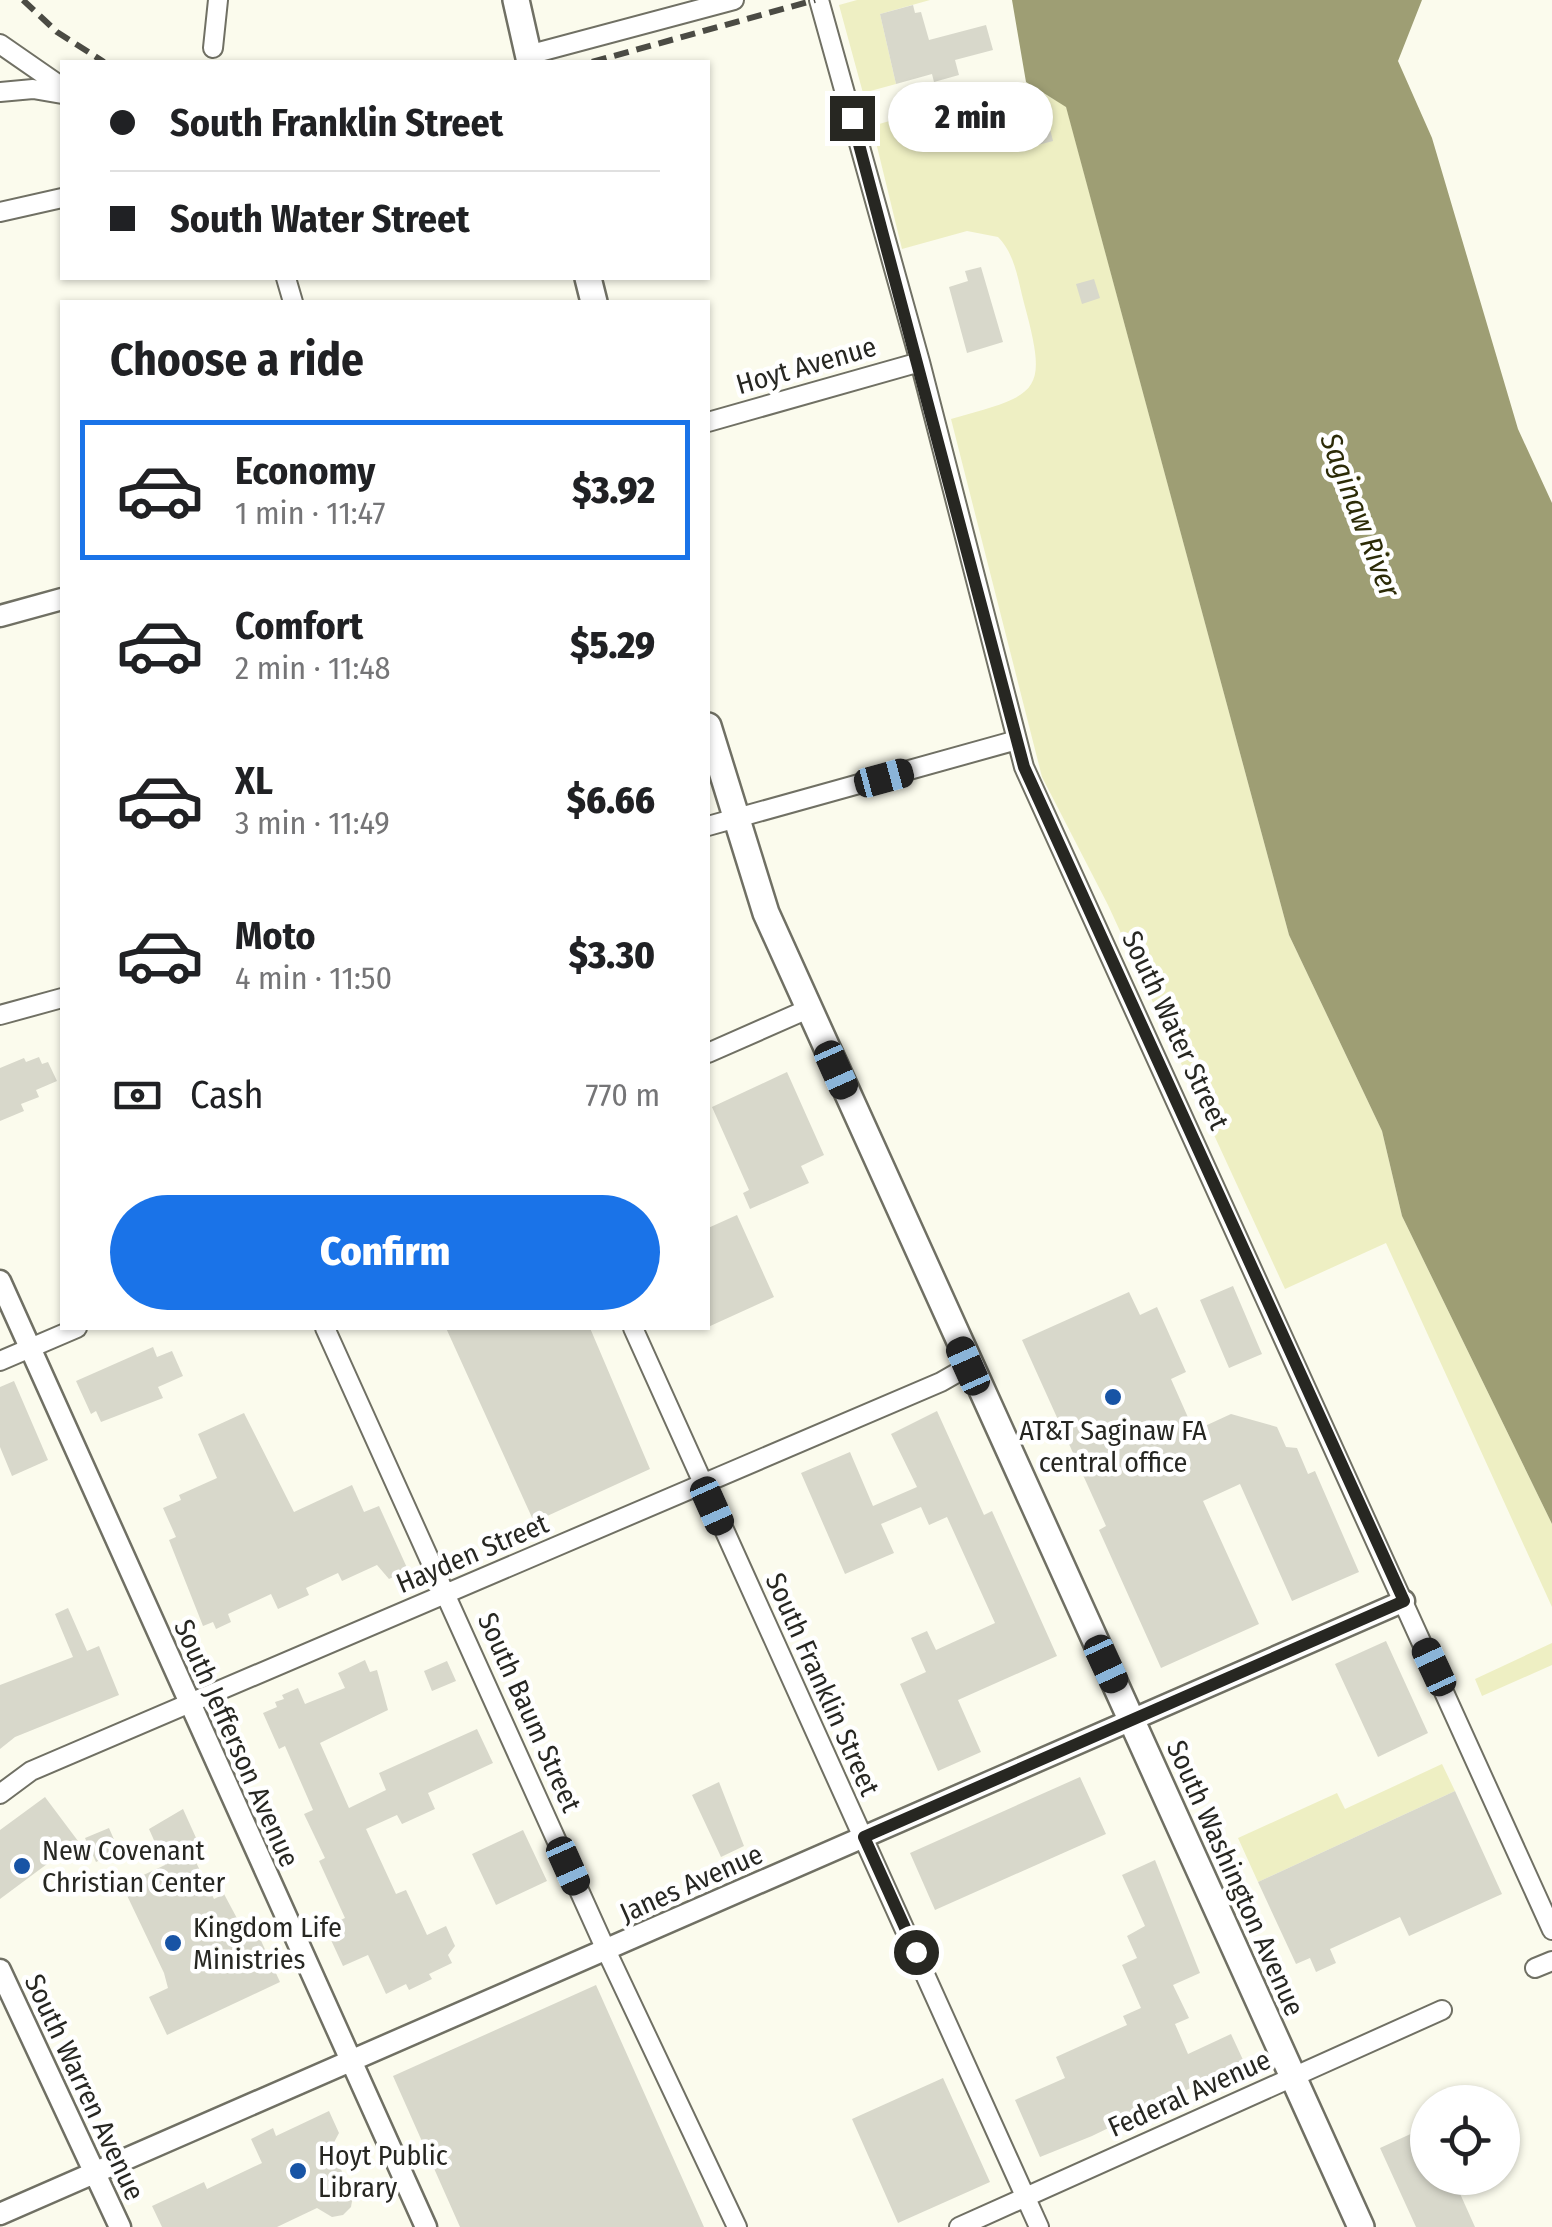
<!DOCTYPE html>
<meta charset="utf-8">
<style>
body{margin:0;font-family:"Fira Sans Condensed",sans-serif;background:#f2f2f2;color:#202124;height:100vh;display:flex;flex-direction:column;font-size:38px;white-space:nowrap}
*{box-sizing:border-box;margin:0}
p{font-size:32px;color:#757577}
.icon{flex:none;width:55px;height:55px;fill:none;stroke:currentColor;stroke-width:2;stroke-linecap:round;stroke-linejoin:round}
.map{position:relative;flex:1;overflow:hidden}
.drawer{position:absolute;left:60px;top:300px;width:650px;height:1030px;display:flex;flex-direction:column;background:#fff;border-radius:0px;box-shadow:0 2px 8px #0004}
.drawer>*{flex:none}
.guide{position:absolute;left:60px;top:60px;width:650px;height:220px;border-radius:0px;box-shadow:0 2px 8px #0004;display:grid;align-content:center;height:220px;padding:0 50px;background:#fff}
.fabs{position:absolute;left:1410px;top:2085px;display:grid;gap:20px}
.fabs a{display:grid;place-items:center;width:110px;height:110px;border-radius:50%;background:#fff;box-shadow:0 2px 8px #0004;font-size:50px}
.end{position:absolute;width:45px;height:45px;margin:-22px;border:12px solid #272722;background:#fff;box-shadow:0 0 0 5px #fff}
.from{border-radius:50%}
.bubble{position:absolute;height:70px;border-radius:35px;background:#fff;box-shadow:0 2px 8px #0004;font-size:32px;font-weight:800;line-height:70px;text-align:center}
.car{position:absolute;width:30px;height:60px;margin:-30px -15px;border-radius:12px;box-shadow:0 0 8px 2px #0007;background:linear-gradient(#222 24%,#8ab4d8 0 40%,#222 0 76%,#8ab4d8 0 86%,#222 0)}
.guide b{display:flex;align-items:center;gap:35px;height:95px;font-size:38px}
.guide b+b{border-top:2px solid #e0e0e0}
.guide i{width:25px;height:25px;background:#202124}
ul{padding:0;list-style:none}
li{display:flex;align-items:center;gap:30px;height:140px;margin:0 20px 15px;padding:0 30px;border:5px solid transparent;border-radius:0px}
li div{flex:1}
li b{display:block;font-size:38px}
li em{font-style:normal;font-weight:800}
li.selected{border-color:#1a73e8}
li>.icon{width:90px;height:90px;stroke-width:1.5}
h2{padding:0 50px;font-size:45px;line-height:120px}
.pay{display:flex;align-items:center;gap:25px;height:110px;padding:0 50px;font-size:38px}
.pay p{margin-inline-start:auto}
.cta{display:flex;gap:20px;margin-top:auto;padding:20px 50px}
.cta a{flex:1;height:115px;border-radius:60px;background:#1a73e8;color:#fff;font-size:40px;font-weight:800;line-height:115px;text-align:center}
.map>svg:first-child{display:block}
</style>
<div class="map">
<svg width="1552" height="2227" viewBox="0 0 1552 2227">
<rect width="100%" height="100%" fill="#fbfbed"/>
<path fill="#eeefc3" d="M857,0H930L880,14L896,84L863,93L839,5Z
M1023,82L1066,106L1289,935L1382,1131L1402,1216L1552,1524V1607L1386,1243L1285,1289L1108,905L1042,777L951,419C1039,394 1049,395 1024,303C1018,280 1015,254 998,237L967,231L902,249L872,126L999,90L1007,97L1020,94Z
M1552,1643V1665L1482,1696L1475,1679Z
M1442,1764L1455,1791L1258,1882L1238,1838L1337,1793L1345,1809Z"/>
<path fill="#9e9e74" d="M1012,0H1422L1398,61L1432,138L1518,429L1552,503V1524L1402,1216L1382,1131L1289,935L1066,107L1026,82Z"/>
<path fill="#d8d8cb" d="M913,5L915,13L921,12L929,40L986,25L993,50L955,60L959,75L934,82L932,74L896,84L880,14Z
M1045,109L1053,141L1038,145L1030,113Z
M981,267L1003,342L967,353L949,287L968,281L965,271Z
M1094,279L1100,298L1082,304L1076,284Z
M39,1057L42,1064L48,1062L57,1081L36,1090L39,1097L21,1104L24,1111L0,1121V1068L24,1058L26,1062Z
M787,1072L824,1155L801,1166L809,1183L750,1209L743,1193L749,1190L712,1107Z
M737,1215L774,1297L708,1327V1228Z
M1233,1286L1262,1354L1229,1368L1200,1300Z
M1129,1292L1140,1315L1157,1307L1186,1372L1171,1379L1194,1431L1231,1414L1277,1427L1286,1447L1297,1448L1308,1474L1315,1471L1359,1572L1292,1601L1240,1484L1203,1501L1259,1624L1161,1668L1099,1530L1106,1526L1022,1340Z
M446,1328H590L650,1469L534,1522Z
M153,1347L157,1357L172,1351L183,1376L158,1387L163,1398L101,1422L96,1411L91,1414L76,1381Z
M14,1381L48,1460L12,1476L0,1447V1387Z
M937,1411L984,1515L992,1511L1057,1656L958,1700L981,1752L938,1771L900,1684L926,1672L911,1638L927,1631L936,1650L995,1623L947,1517L929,1525L921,1507L881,1524L894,1553L845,1574L801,1473L850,1452L873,1506L917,1487L891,1434Z
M244,1413L294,1512L352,1485L364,1512L379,1506L408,1570L389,1579L377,1565L342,1581L338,1573L306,1588L309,1595L278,1609L271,1594L228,1614L231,1622L216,1629L213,1622L203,1626L169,1540L176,1537L163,1508L181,1500L179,1495L217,1478L198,1434Z
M68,1608L87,1651L99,1646L119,1695L15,1737L0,1749V1685L73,1657L55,1614Z
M1386,1641L1428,1733L1378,1757L1335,1664Z
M365,1660L370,1672L377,1670L388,1710L320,1743L349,1808L386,1790L379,1773L477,1729L493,1763L428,1793L435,1809L402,1824L397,1815L366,1829L396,1894L406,1890L427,1935L446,1926L455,1946L448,1955L452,1963L429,1974L432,1979L409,1990L406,1984L386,1994L368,1955L343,1966L325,1927L345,1918L319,1861L325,1858L304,1814L313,1810L285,1746L279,1749L263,1713L277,1707L275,1702L284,1699L282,1695L298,1688L305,1704L345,1688L338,1673Z
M447,1661L456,1681L432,1691L424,1671Z
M1080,1777L1106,1834L935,1910L910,1853Z
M719,1782L744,1846L721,1857L692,1795Z
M1455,1791L1502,1894L1409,1936L1400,1917L1330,1949L1336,1963L1316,1972L1310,1958L1296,1964L1258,1882Z
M45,1797L78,1841L0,1899V1830Z
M183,1809L197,1840L187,1844L214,1899L224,1894L247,1937L257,1932L280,1982L167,2035L149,1997L168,1988L164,1973L122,1885L165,1865L149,1829Z
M109,1828L119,1851L96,1862L85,1838Z
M523,1830L547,1881L496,1905L472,1854Z
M1155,1860L1200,1973L1173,1985L1189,2018L1175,2024L1188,2054L1231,2034L1244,2062L1092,2136L1040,2157L1015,2100L1065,2078L1056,2057L1127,2025L1123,2016L1141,2008L1122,1965L1137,1958L1127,1936L1145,1926L1122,1875Z
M596,1985L704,2227H460L393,2076Z
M943,2078L990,2182L898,2223L852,2119Z
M329,2111L339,2133L331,2148L353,2195L351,2207L343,2215L332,2217L317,2208L277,2227H162L152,2206L204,2182L207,2189L262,2163L251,2139L273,2128L276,2136Z
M1428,2126V2178H1453L1475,2227H1416L1380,2148Z"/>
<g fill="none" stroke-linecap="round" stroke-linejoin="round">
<defs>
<path id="minor" d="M819,0L920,362L1024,767L1552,1930
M0,44L62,87
M213,48L218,0
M528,55L734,0
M0,92L33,89L62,94
M0,212L62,198
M286,278L293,302
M708,422L920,362
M708,826L1017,740
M0,1015L62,998
M708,1053L808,1009
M325,1328L606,1950L737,2227
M633,1328L1039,2227
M0,1361L77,1328
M0,1794L31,1771L941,1382L969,1366
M1535,1968L1552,1961
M959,2227L1442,2010"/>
<path id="tertiary" d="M0,616L62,599
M0,1281L426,2227
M0,1970L120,2227
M0,2214L1404,1601"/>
<path id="primary" d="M516,0L530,62
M588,278L594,302
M708,726L766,913L1361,2227"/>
</defs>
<use href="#minor" stroke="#707064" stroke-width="22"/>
<use href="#tertiary" stroke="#707064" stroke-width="25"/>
<use href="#primary" stroke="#707064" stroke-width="30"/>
<use href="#minor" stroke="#fff" stroke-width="18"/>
<use href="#tertiary" stroke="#fff" stroke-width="20"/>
<use href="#primary" stroke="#fff" stroke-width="25"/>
<path stroke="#4b4b44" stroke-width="6" stroke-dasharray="15 8" stroke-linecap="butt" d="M23,0L57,32L104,62
M592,62L815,0"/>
</g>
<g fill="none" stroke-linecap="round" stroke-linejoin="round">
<path stroke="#272722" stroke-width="12" d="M852,118L1024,767L1404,1601L864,1837L916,1952"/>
</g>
<g fill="#1854a5" stroke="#fff" stroke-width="4">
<circle cx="1113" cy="1397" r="10"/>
<circle cx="22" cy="1866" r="10"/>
<circle cx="173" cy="1943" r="10"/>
<circle cx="298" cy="2171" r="10"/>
</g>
<g text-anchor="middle" stroke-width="9" stroke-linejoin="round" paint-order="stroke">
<g font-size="28" fill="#272722" stroke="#fff">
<text transform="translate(806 365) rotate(-16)" y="10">Hoyt Avenue</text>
<text transform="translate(1176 1030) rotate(65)" y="10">South Water Street</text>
<text transform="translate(472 1553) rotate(-23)" y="10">Hayden Street</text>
<text transform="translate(823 1684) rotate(66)" y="10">South Franklin Street</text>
<text transform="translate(530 1712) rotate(66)" y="10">South Baum Street</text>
<text transform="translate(237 1743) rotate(66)" y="10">South Jefferson Avenue</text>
<text transform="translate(1236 1878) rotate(66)" y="10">South Washington Avenue</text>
<text transform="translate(691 1883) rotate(-24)" y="10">Janes Avenue</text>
<text transform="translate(85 2087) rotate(65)" y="10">South Warren Avenue</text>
<text transform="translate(1189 2093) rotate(-24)" y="10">Federal Avenue</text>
</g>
<g font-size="28" fill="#272722" stroke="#fff" text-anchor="start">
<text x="1113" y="1440" text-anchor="middle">AT&amp;T Saginaw FA<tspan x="1113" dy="32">central office</tspan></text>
<text x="42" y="1860">New Covenant<tspan x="42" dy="32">Christian Center</tspan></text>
<text x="193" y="1937">Kingdom Life<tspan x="193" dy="32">Ministries</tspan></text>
<text x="318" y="2165">Hoyt Public<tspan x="318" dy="32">Library</tspan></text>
</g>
<g font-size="30" font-style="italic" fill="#2c2b07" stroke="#fff">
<text transform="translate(1360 515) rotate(69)" y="10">Saginaw River</text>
</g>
</g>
</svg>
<div class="fabs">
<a><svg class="icon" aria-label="locate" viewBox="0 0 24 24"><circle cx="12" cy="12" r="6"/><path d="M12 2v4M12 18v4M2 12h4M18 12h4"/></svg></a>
</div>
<i class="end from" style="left:916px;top:1952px"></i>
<i class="end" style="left:852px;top:118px"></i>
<div class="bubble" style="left:888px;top:82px;width:165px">2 min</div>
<i class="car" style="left:884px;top:778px;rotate:75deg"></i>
<i class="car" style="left:836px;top:1070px;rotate:156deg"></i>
<i class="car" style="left:968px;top:1366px;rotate:336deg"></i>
<i class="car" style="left:712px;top:1506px;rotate:156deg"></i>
<i class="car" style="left:1106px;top:1664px;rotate:155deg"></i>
<i class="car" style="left:1434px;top:1667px;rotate:335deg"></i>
<i class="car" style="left:568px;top:1866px;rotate:156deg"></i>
<div class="guide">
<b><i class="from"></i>South Franklin Street</b>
<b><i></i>South Water Street</b>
</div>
<section class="drawer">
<h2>Choose a ride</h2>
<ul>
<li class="selected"><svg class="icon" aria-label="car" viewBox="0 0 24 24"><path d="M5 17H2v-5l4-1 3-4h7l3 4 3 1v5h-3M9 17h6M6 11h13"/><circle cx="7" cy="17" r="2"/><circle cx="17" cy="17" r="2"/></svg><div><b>Economy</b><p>1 min · 11:47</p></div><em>$3.92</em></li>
<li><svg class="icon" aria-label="car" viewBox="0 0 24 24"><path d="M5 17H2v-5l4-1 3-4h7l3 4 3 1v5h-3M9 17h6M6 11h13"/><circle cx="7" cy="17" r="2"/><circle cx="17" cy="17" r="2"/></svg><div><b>Comfort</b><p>2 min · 11:48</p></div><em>$5.29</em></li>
<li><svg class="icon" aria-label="car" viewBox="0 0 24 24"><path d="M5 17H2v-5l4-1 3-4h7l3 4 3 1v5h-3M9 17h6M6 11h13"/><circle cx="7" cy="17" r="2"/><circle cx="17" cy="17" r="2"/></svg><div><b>XL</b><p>3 min · 11:49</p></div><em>$6.66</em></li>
<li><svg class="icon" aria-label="car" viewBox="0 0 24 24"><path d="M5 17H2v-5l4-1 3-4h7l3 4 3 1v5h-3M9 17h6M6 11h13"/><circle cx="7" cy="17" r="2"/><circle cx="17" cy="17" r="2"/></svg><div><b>Moto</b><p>4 min · 11:50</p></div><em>$3.30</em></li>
</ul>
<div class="pay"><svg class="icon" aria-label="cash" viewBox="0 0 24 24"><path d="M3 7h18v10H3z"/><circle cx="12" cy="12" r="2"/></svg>Cash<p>770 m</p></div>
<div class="cta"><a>Confirm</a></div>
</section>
</div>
